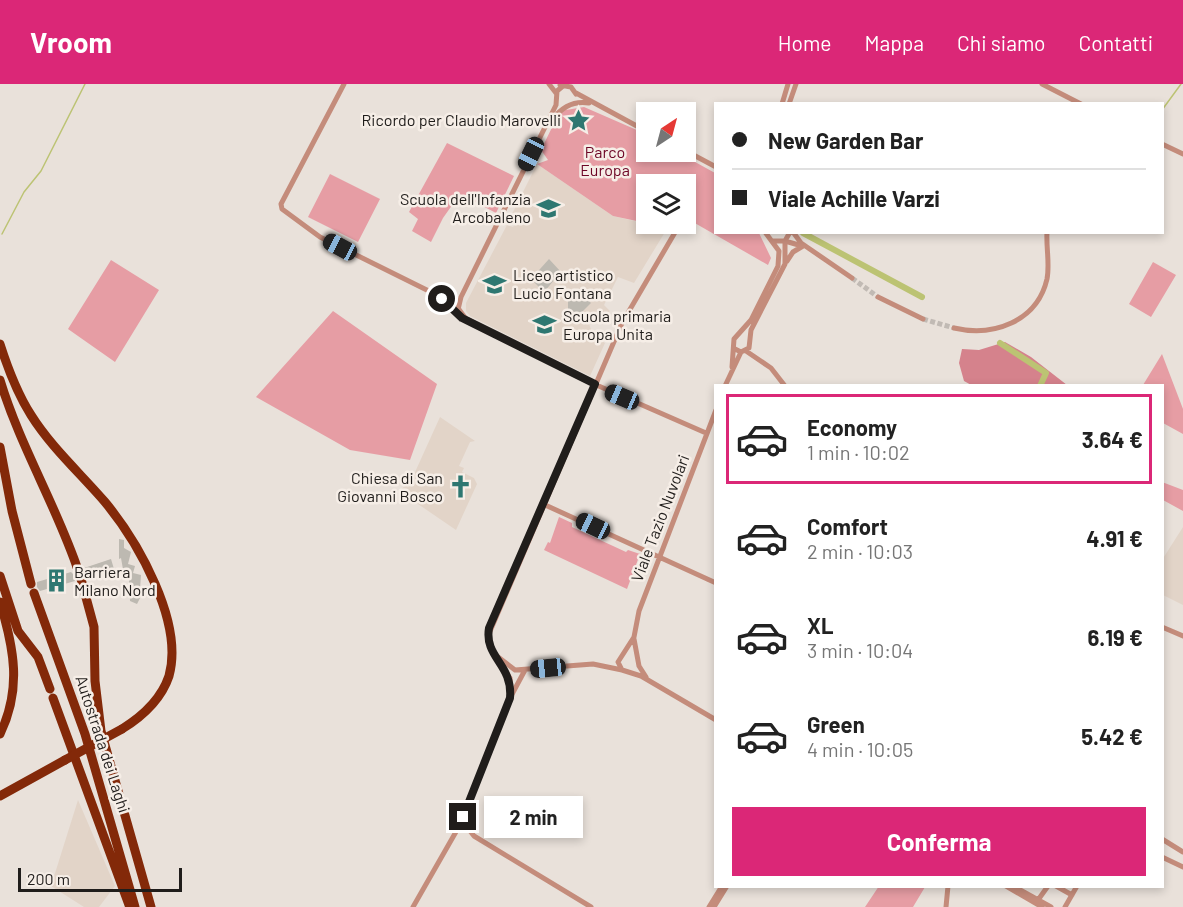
<!DOCTYPE html>
<html lang="it">
<meta charset="utf-8">
<style>
body{margin:0;font-family:Barlow,sans-serif;background:#f6f6f6;color:#222;height:100vh;display:flex;flex-direction:column;font-size:22px;white-space:nowrap}
*{box-sizing:border-box;margin:0}
p{font-size:20px;color:#767676}
.icon{flex:none;width:33px;height:33px;fill:none;stroke:currentColor;stroke-width:2;stroke-linecap:round;stroke-linejoin:round}
.map{position:relative;flex:1;overflow:hidden}
.sheet{position:absolute;left:714px;top:300px;width:450px;height:504px;display:flex;flex-direction:column;background:#fff;border-radius:0px;box-shadow:0 3px 9px #0003}
.sheet>*{flex:none}
.banner{position:absolute;left:714px;top:18px;width:450px;height:132px;border-radius:0px;box-shadow:0 3px 9px #0003;display:grid;align-content:center;height:132px;padding:0 18px;background:#fff}
.needle{width:39px;rotate:36deg}
.buttons{position:absolute;left:636px;top:18px;display:grid;gap:12px}
.buttons a{display:grid;place-items:center;width:60px;height:60px;border-radius:0px;background:#fff;box-shadow:0 3px 9px #0003;font-size:30px}
.scale{position:absolute;left:18px;bottom:15px;width:164px;box-sizing:border-box;padding-left:6px;border:3px solid #201d1b;border-top:0;font-size:16px;line-height:21px;white-space:nowrap;color:#201d1b;-webkit-text-stroke:4px #f6eee7;paint-order:stroke}
.end{position:absolute;width:27px;height:27px;margin:-14px;border:8px solid #201d1b;background:#fff;box-shadow:0 0 0 3px #fff}
.from{border-radius:50%}
.bubble{position:absolute;height:42px;border-radius:0px;background:#fff;box-shadow:0 3px 9px #0003;font-size:20px;font-weight:700;line-height:42px;text-align:center}
.car{position:absolute;width:18px;height:36px;margin:-18px -9px;border-radius:8px;box-shadow:0 0 4px 2px #0007;background:linear-gradient(#222 24%,#8ab4d8 0 40%,#222 0 76%,#8ab4d8 0 86%,#222 0)}
.banner b{display:flex;align-items:center;gap:21px;height:57px;font-size:22px}
.banner b+b{border-top:2px solid #e0e0e0}
.banner i{width:15px;height:15px;background:#222}
ul{padding:10px 0 0;list-style:none}
li{display:flex;align-items:center;gap:18px;height:90px;margin:0 12px 9px;padding:0 6px;border:3px solid transparent;border-radius:0px}
li div{flex:1}
li b{display:block;font-size:22px}
li em{font-style:normal;font-weight:700}
li.active{border-color:#db2777}
li>.icon{width:54px;height:54px;stroke-width:1.5}
.action{display:flex;gap:12px;margin-top:auto;padding:12px 18px}
.action a{flex:1;height:69px;border-radius:0px;background:#db2777;color:#fff;font-size:24px;font-weight:700;line-height:69px;text-align:center}
header{display:flex;align-items:center;gap:36px;box-sizing:border-box;height:84px;padding:0 30px;background:#db2777;color:#fff}
header strong{font-size:28px}
nav{display:flex;gap:33px;margin-inline-start:auto;font-size:21px}
.map>svg:first-child{display:block}
</style>
<header>
<strong>Vroom</strong>
<nav><a>Home</a><a>Mappa</a><a>Chi siamo</a><a>Contatti</a></nav>
</header>
<div class="map">
<svg width="1183" height="823" viewBox="0 0 1183 823">
<rect width="100%" height="100%" fill="#e9e1da"/>
<path fill="#e2d4c8" d="M537,80L613,132L656,142L665,148L634,199L618,193L604,221L610,227L604,232L598,227L592,233L589,240L592,248L597,250L596,254L605,259L590,292L470,232L466,227V219L507,141L513,143L517,137L511,132Z
M440,333L475,357L470,358L459,382L464,384L462,388L474,394L477,400L456,446L399,407L411,397Z
M1183,443V521L1163,511L1162,476Z
M78,716L115,802L99,823H84L51,802Z"/>
<path fill="#e69da4" d="M584,23L646,50V68H677L715,89L716,148L759,149L771,174L768,181L686,134V100H646V139L613,132L537,80L548,76L541,66L560,27Z
M447,59L514,92L496,129L460,110L443,134L431,158L412,147L418,135L409,128Z
M330,90L380,115L358,158L308,133Z
M111,176L159,206L115,278L68,245Z
M1153,178L1176,191L1151,233L1129,220Z
M333,227L437,300L410,376L350,366L256,313Z
M1162,270L1183,325V350L1163,339L1162,302L1143,301Z
M1162,398L1183,406V427L1163,416Z
M559,433L572,439V443L626,468L628,466L640,470L627,505L544,466L548,458L550,459Z
M879,802H925V803L913,823H865Z"/>
<path fill="#d5828c" d="M1005,258L1031,273L1067,301L973,302L964,297L959,279L962,265L979,266Z"/>
<g fill="none" stroke-linecap="round" stroke-linejoin="round">
<path stroke="#bcc373" stroke-width="1.5" d="M1162,26L1181,0
M2,150L24,108L41,87L85,0"/>
<path stroke="#bcc373" stroke-width="6" d="M803,149L922,213
M1000,259L1046,289L1040,302"/>
</g>
<path fill="#bdb9b1" d="M549,175L561,188L544,208L531,195Z
M573,212H584L591,219L575,235L568,227V217Z
M119,455L124,456V464L131,468L128,480L135,482L133,489L141,491L140,505L144,506L137,520L130,517L129,496L126,488L124,491L121,474L119,475Z
M111,475L114,485L87,493L84,489V484Z
M71,488L75,492V497L40,507L37,503V498Z"/>
<g fill="none" stroke-linecap="round" stroke-linejoin="round">
<path stroke="#c1bab4" stroke-width="5" stroke-dasharray="5 2.5" stroke-linecap="butt" d="M852,194L878,213
M923,235L954,244"/>
<path stroke="#c48c7b" stroke-width="5" d="M344,0L281,120L282,125L320,153L455,220L466,235
M549,0L556,9
M1042,0L1081,20
M560,1L571,3L576,10
M563,2L557,7L556,21L461,213L457,230L585,296L706,349
M576,9L646,47
M782,20L788,0
M789,20L796,0
M549,38C561,25 571,16 589,19
M1162,60L1183,70
M686,67L716,83
M670,140L675,145L681,140
M793,148L801,159L852,194
M772,157H785L802,162
M787,177L793,168L803,162
M878,213L923,235
M954,244C993,253 1037,238 1047,195C1050,180 1046,164 1047,148
M735,265L741,268L749,264L751,246L785,180V157L790,148
M746,267L771,284L785,302
M732,283L734,255L751,236L778,182L779,167L765,148
M725,302L741,268
M716,326L639,527L634,553L618,578L622,586L641,592L716,636
M543,420L716,499
M1162,543L1183,552
M634,555L639,582L646,593
M499,577L510,594L511,609
M525,586L510,614L467,722L463,738L474,752L591,823
M622,586L593,580L515,586L493,569L488,552L622,239L677,145
M1162,755L1183,768
M1162,773L1183,783
M1006,802L1042,823
M1013,802L1051,823
M1056,802L1072,811
M1038,816L1048,802
M413,823L457,746L464,740
M709,823L722,802
M714,823L727,802
M946,823L948,802
M1065,823L1077,802"/>
<path stroke="#832909" stroke-width="9" d="M0,260C8,285 17,309 31,331C51,363 80,389 105,418C138,458 184,538 169,592C161,616 143,632 122,645
M0,296C20,362 56,421 78,486
M0,363L12,427L31,500
M0,492L18,547L38,573L50,605
M81,495L94,543L95,597L101,647L151,823
M34,509L85,650L135,823
M0,518C14,564 22,605 0,650
M53,614L129,821
M0,712L65,676"/>
<path stroke="#832909" stroke-width="9" d="M65,676L122,645"/>
</g>
<g fill="none" stroke-linecap="round" stroke-linejoin="round">
<path stroke="#201d1b" stroke-width="8" d="M442,215L462,234L595,300L489,544C484,574 513,580 510,614L463,733"/>
</g>
<defs>
<symbol id="sight-bare" viewBox="-9 -9 18 18"><path d="M0-6L1.8-2.2L6-1.7L2.9 1.2L3.7 5.4L0 3.3L-3.7 5.4L-2.9 1.2L-6-1.7L-1.8-2.2Z" fill="#2e7771" stroke="#f6eee7" stroke-width="2.5" paint-order="stroke"/></symbol>
<symbol id="school-bare" viewBox="-9 -9 18 18"><path d="M0-5L7-2L0 1L-7-2ZM-4 1L0 2.5L4 1V4Q0 6-4 4Z" fill="#2e7771" stroke="#f6eee7" stroke-width="2.5" paint-order="stroke"/></symbol>
<symbol id="church-bare" viewBox="-9 -9 18 18"><path d="M-1.2-6h2.4v3.5h3.3v2.4h-3.3V6h-2.4V-.1h-3.3v-2.4h3.3Z" fill="#2e7771" stroke="#f6eee7" stroke-width="2.5" paint-order="stroke"/></symbol>
<symbol id="building-bare" viewBox="-9 -9 18 18"><path d="M-4-6H4V6H1V3H-1V6H-4ZM-2.5-4.3h1.7v1.8h-1.7ZM.8-4.3h1.7v1.8H.8ZM-2.5-1h1.7V.8h-1.7ZM.8-1h1.7V.8H.8Z" fill="#2e7771" stroke="#f6eee7" stroke-width="2.5" paint-order="stroke"/></symbol>
</defs>
<g fill-rule="evenodd">
<use href="#sight-bare" x="562" y="20" width="33" height="33"/>
<use href="#school-bare" x="532" y="108" width="33" height="33"/>
<use href="#school-bare" x="478" y="184" width="33" height="33"/>
<use href="#school-bare" x="528" y="224" width="33" height="33"/>
<use href="#church-bare" x="444" y="386" width="33" height="33"/>
<use href="#building-bare" x="40" y="480" width="33" height="33"/>
</g>
<g text-anchor="middle" stroke-width="5" stroke-linejoin="round" paint-order="stroke">
<g font-size="16" fill="#201d1b" stroke="#f6eee7" text-anchor="end">
<text x="561" y="42">Ricordo per Claudio Marovelli</text>
<text x="531" y="121">Scuola dell'Infanzia<tspan x="531" dy="18">Arcobaleno</tspan></text>
<text x="513" y="197" text-anchor="start">Liceo artistico<tspan x="513" dy="18">Lucio Fontana</tspan></text>
<text x="563" y="238" text-anchor="start">Scuola primaria<tspan x="563" dy="18">Europa Unita</tspan></text>
<text x="443" y="400">Chiesa di San<tspan x="443" dy="18">Giovanni Bosco</tspan></text>
<text x="74" y="494" text-anchor="start">Barriera<tspan x="74" dy="18">Milano Nord</tspan></text>
</g>
<g font-size="16" fill="#6d0626" stroke="#f6eee7">
<text x="605" y="74">Parco<tspan x="605" dy="18">Europa</tspan></text>
</g>
<g font-size="16" fill="#201d1b" stroke="#f6eee7">
<text transform="translate(660 434) rotate(-69)" y="6">Viale Tazio Nuvolari</text>
<text transform="translate(103 660) rotate(72)" y="6">Autostrada dei Laghi</text>
</g>
</g>
</svg>
<div class="buttons">
<a><svg class="needle" viewBox="-14 -14 28 28"><path d="M0-13l5 13h-10z" fill="#e53935"/><path d="M0 13l5-13h-10z" fill="#767676"/></svg></a>
<a><svg class="icon" aria-label="layers" viewBox="0 0 24 24"><path d="M12 4l9 5-9 5-9-5zM3 14l9 5 9-5"/></svg></a>
</div>
<div class="scale">200 m</div>
<i class="end from" style="left:442px;top:215px"></i>
<i class="end" style="left:463px;top:733px"></i>
<div class="bubble" style="left:484px;top:712px;width:99px">2 min</div>
<i class="car" style="left:531px;top:70px;rotate:206deg"></i>
<i class="car" style="left:340px;top:163px;rotate:298deg"></i>
<i class="car" style="left:622px;top:313px;rotate:293deg"></i>
<i class="car" style="left:593px;top:442px;rotate:295deg"></i>
<i class="car" style="left:548px;top:584px;rotate:264deg"></i>
<div class="banner">
<b><i class="from"></i>New Garden Bar</b>
<b><i></i>Viale Achille Varzi</b>
</div>
<section class="sheet">
<ul>
<li class="active"><svg class="icon" aria-label="car" viewBox="0 0 24 24"><path d="M5 17H2v-5l4-1 3-4h7l3 4 3 1v5h-3M9 17h6M6 11h13"/><circle cx="7" cy="17" r="2"/><circle cx="17" cy="17" r="2"/></svg><div><b>Economy</b><p>1 min · 10:02</p></div><em>3.64 €</em></li>
<li><svg class="icon" aria-label="car" viewBox="0 0 24 24"><path d="M5 17H2v-5l4-1 3-4h7l3 4 3 1v5h-3M9 17h6M6 11h13"/><circle cx="7" cy="17" r="2"/><circle cx="17" cy="17" r="2"/></svg><div><b>Comfort</b><p>2 min · 10:03</p></div><em>4.91 €</em></li>
<li><svg class="icon" aria-label="car" viewBox="0 0 24 24"><path d="M5 17H2v-5l4-1 3-4h7l3 4 3 1v5h-3M9 17h6M6 11h13"/><circle cx="7" cy="17" r="2"/><circle cx="17" cy="17" r="2"/></svg><div><b>XL</b><p>3 min · 10:04</p></div><em>6.19 €</em></li>
<li><svg class="icon" aria-label="car" viewBox="0 0 24 24"><path d="M5 17H2v-5l4-1 3-4h7l3 4 3 1v5h-3M9 17h6M6 11h13"/><circle cx="7" cy="17" r="2"/><circle cx="17" cy="17" r="2"/></svg><div><b>Green</b><p>4 min · 10:05</p></div><em>5.42 €</em></li>
</ul>
<div class="action"><a>Conferma</a></div>
</section>
</div>
